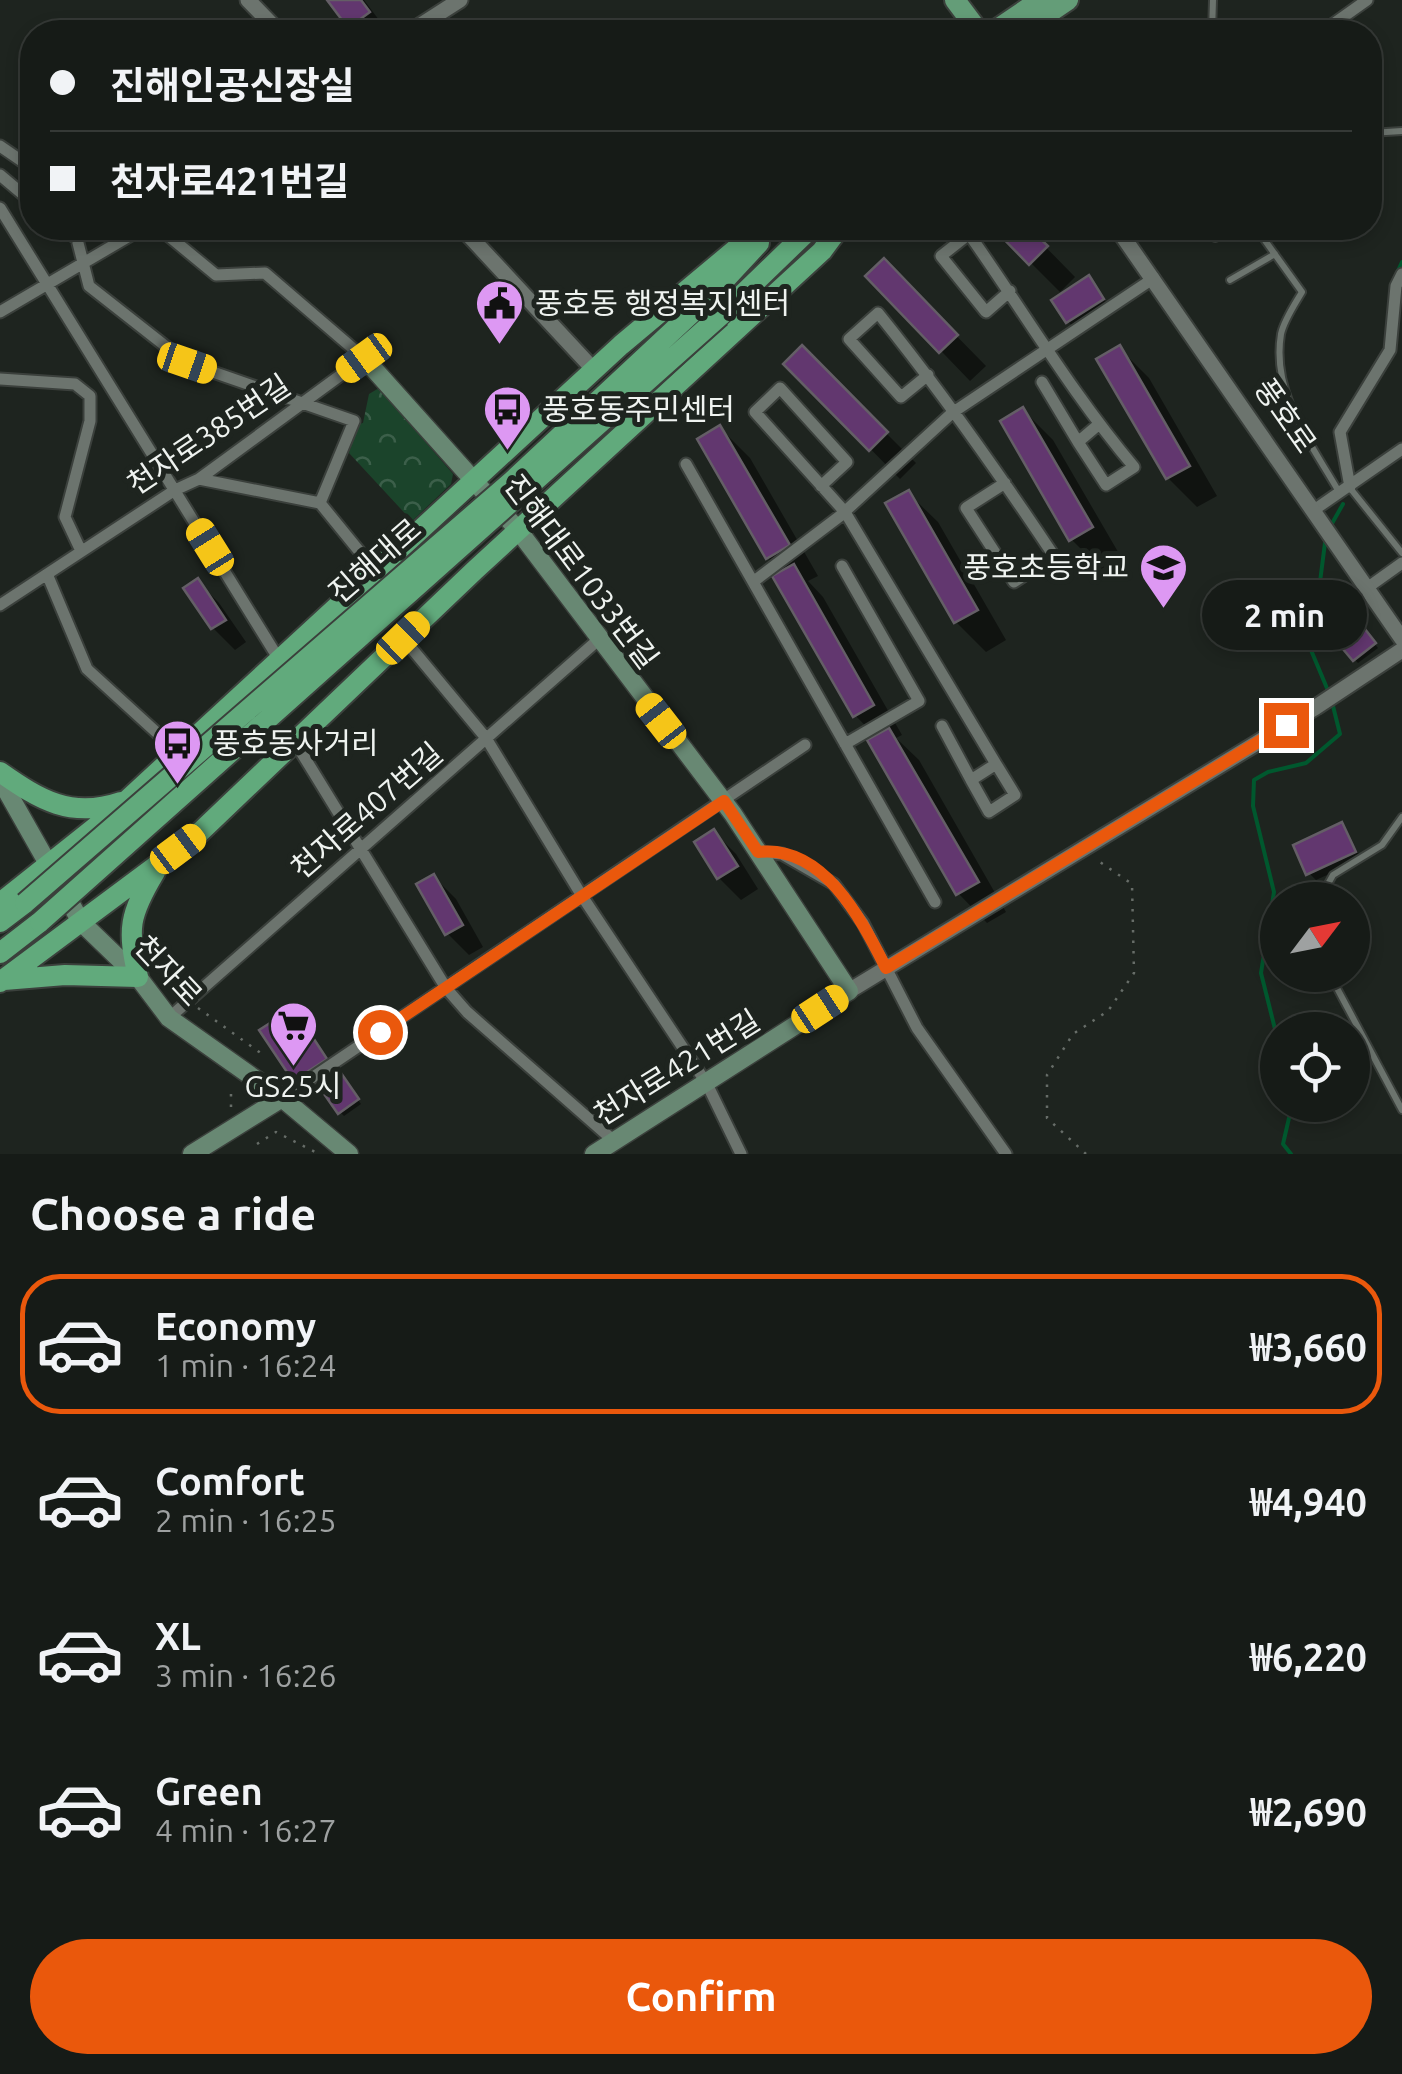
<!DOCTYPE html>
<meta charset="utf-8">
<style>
body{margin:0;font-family:Ubuntu,"Noto Sans KR",sans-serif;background:#232824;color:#f1f3f6;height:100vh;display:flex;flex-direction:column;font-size:38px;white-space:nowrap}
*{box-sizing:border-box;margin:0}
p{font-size:32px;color:#9ea1a1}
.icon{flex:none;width:55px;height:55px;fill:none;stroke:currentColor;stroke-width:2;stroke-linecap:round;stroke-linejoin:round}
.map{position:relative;height:1154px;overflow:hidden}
.drawer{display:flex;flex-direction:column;background:#161b17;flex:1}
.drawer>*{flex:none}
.hud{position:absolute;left:20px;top:20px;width:1362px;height:220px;border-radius:40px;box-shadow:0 5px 15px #0003,0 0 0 2px #353936;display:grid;align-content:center;height:220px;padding:0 30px;background:#161b17}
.needle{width:65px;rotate:58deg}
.fabs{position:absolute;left:1260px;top:882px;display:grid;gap:20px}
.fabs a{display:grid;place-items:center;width:110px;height:110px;border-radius:50%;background:#161b17;box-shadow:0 5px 15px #0003,0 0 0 2px #353936;font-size:50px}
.end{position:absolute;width:45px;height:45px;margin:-22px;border:12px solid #ea580c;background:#fff;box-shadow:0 0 0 5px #fff}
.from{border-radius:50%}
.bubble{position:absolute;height:70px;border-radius:35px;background:#161b17;box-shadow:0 5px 15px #0003,0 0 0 2px #353936;font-size:32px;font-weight:600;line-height:70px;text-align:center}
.car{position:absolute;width:30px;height:60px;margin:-30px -15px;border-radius:12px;box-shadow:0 0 8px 2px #0007;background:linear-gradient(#f5c518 24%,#345 0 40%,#f5c518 0 76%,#345 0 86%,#f5c518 0)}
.hud b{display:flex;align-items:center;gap:35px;height:95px;font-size:38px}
.hud b+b{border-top:2px solid #353936}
.hud i{width:25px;height:25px;background:#f1f3f6}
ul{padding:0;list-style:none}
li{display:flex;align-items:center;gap:30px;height:140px;margin:0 20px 15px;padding:0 10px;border:5px solid transparent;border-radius:40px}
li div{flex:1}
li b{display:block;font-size:38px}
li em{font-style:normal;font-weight:600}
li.on{border-color:#ea580c}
li>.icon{width:90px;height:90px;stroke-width:1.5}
h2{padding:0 30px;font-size:45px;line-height:120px}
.action{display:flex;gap:20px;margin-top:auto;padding:20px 30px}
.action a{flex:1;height:115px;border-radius:60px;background:#ea580c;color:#fff;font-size:40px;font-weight:600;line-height:115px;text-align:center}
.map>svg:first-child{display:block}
</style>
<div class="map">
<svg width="1402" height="1154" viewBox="0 0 1402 1154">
<defs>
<pattern id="forest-crowns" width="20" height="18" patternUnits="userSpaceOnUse" patternTransform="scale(2.5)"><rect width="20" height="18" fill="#1b442b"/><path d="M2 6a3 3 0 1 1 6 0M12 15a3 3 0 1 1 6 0" fill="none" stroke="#3c5f4a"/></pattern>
</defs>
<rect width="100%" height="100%" fill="#1e241f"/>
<path fill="url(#forest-crowns)" d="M379,388L453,474L451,484L412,521L349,453L358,424L363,423L369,394Z"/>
<path fill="#0007" d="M330,0H364L388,32H356Z
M996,228H1027L1075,277L1060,292Z
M884,262L986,366L970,381L869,276Z
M1089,278L1109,306L1075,328L1068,322Z
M802,349L916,463L900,479L787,364Z
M1120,349L1149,378L1217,496L1197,507L1168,478Z
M1023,410L1053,440L1121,557L1101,569L1071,539Z
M720,428L750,458L818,576L808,581L823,597L902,735L896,738L919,760L1006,912L987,923L958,893L877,738L855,715L783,573L768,558Z
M908,493L938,522L1006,640L986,652L956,622L888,504Z
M197,581L219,603L246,642L235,650L213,628Z
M1365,631L1378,648L1358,663L1354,659Z
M1342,825L1362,859L1316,880L1309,873Z
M714,832L736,854L758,889L741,900L719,878Z
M434,877L456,899L483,947L469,955L447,933Z
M278,1021L294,1042L308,1033L332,1067L302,1087L263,1031Z
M344,1081L361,1104L344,1116L340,1112Z"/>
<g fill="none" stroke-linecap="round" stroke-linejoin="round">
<path stroke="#00582e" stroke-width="4" d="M1397,273L1402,262
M1330,527L1343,504
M1326,535L1320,582L1310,605L1308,643L1329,693
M1278,1041L1261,973L1274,892L1253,806L1254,780L1268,772L1306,763L1340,734L1332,702
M1291,1154L1283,1144L1292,1105"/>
</g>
<path fill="#62376f" stroke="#645e66" stroke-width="2.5" d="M327,0H361L370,12L348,28Z
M993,228H1029L1048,246L1029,265Z
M884,258L958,335L939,353L865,276Z
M1089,275L1104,299L1066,323L1051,300Z
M802,345L888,432L869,451L783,364Z
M1120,345L1190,466L1166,479L1096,359Z
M1023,407L1093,527L1069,541L1000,421Z
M720,425L790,545L766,559L697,439Z
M909,490L978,610L954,623L885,503Z
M794,564L874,705L853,717L772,576Z
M198,578L226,620L211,629L183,588Z
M1361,624L1376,643L1353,661L1337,642Z
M889,728L979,882L956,895L867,740Z
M1342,822L1356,852L1306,875L1293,845Z
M714,829L738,866L717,879L694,842Z
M434,874L463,925L445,935L416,884Z
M278,1018L293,1040L308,1030L327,1059L293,1081L259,1030Z
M341,1073L359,1099L338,1114L320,1088Z"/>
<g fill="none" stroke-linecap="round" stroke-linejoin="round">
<defs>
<path id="service" d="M1212,32L1213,0
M1370,133L1402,131
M1256,228L1302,292C1295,304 1284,320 1281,334C1271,394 1311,443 1339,492
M1215,238L1243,228
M1230,280L1275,254
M1350,488L1402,553
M1319,900L1333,875L1382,845L1402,817
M1330,975L1402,1110"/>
<path id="minor" d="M1322,32L1367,0
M0,146L32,168
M0,175L32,202
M0,208L280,661
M64,228L77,239L89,286L187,363L354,421L320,503L377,573
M1010,291L986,312L941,256L969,234C1024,312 1073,395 1134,467L1106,485L1078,442L1098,425
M0,312L143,228
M928,375L901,397L849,339L878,313C941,391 998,472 1054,556L1014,582L966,508L1005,483
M0,379L75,384L90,396V421L65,517L81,551
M1042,382L1078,442
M686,464L935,902
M199,479L320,503
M821,486L847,462L780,388L755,412L845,512L996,764L1015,795L989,812L971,780L996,764
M1350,487L1340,432L1390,350L1396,286L1402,274
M1314,510L1402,449
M842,566L919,701L845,744
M47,574L87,669L179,753
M753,582L840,516L952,413L1154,278
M1367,588L1402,563
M0,605L175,490L199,479L364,358L265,273L216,275L159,228
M403,638L486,738L582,896L707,1084L741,1154
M942,726L971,780
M295,742L446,988L467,1012L614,1141
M758,852L782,854L834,884L863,923L917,1028L1006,1154
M169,1018L598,640
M282,1098L805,745"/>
<path id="tertiary" d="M248,0L279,32
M410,32L460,0
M462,228L594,370
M1117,228L1402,639
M849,991L1316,707L1402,650"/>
<path id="secondary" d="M364,358L518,530L733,814L849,991L594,1154
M0,779L81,922L138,977L169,1018L282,1098L349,1154
M192,1154L282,1098"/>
<path id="primary" d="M955,0L979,32
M993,32L1040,0
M1021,32L1068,0"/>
<path id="trunk" d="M709,297L759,243
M720,316L811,228
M0,772C40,800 71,819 121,802
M0,903L113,813L621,345L761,228
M0,922L25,903
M0,953L40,922
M4,980L65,975L138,977C127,929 129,915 155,872
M0,982L196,836L475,570L822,251L839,228"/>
</defs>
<use href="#service" stroke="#3b403c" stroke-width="10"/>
<use href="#minor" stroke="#3b403c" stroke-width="15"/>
<use href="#tertiary" stroke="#3b403c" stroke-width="19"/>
<use href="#secondary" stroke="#3b403c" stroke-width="21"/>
<use href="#primary" stroke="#3b403c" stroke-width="24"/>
<use href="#trunk" stroke="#3b403c" stroke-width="24"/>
<path stroke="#676d68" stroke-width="2.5" stroke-dasharray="2.5 8" stroke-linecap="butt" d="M198,1008L262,1054
M231,1107V1088
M257,1144L276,1132L319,1154
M1086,1154L1047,1118V1075L1073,1034L1108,1011L1134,973L1132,884L1097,860"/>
<use href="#service" stroke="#6c746e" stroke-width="6"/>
<use href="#minor" stroke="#6c746e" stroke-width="11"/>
<use href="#tertiary" stroke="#6c746e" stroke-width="15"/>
<use href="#secondary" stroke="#688873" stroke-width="18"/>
<use href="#primary" stroke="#649d78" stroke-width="20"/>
<use href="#trunk" stroke="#61aa7c" stroke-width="20"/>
<defs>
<path id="trunk-bridge" d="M25,903L512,481L709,297
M40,922L720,316"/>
</defs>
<use href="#trunk-bridge" stroke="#3b403c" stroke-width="24" stroke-linecap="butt"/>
<use href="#trunk-bridge" stroke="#61aa7c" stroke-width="20"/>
</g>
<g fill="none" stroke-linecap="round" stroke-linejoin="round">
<path stroke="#ea580c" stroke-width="12" d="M380,1032L724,801L758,852C824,844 862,921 886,968L1286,725"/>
</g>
<defs>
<symbol id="civic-pin" viewBox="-11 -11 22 30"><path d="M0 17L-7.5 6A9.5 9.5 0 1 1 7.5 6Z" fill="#dd98f3" stroke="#1e241f"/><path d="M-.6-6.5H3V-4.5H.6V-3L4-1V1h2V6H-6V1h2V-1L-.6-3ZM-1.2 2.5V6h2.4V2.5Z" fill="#111"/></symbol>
<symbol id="bus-pin" viewBox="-11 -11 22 30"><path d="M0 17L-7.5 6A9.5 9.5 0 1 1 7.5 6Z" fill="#dd98f3" stroke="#1e241f"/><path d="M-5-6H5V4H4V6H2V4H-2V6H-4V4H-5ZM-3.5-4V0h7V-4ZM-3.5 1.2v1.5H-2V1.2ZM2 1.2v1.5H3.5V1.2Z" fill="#111"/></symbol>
<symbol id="school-pin" viewBox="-11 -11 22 30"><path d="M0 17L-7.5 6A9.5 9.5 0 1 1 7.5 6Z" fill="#dd98f3" stroke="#1e241f"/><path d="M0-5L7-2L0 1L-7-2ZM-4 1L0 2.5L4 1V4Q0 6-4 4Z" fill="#111"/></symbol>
<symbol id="supermarket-pin" viewBox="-11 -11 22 30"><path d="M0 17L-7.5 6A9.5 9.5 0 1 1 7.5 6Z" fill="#dd98f3" stroke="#1e241f"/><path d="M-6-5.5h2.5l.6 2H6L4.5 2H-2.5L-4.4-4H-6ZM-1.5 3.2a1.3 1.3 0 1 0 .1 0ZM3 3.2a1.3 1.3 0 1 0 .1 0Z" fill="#111"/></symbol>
</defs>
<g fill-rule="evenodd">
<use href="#civic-pin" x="472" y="276" width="55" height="75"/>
<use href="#bus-pin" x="480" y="382" width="55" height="75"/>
<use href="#school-pin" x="1136" y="540" width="55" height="75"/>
<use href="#bus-pin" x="150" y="716" width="55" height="75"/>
<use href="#supermarket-pin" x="266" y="998" width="55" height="75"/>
</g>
<g text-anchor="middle" stroke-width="10" stroke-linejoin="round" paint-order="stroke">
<g font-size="30" fill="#eff3f0" stroke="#1e241f" text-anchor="start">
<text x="535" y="314">풍호동 행정복지센터</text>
<text x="542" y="420">풍호동주민센터</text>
<text x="1129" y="578" text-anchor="end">풍호초등학교</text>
<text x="213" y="754">풍호동사거리</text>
<text x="293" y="1097" text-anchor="middle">GS25시</text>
</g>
<g font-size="30" fill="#eff3f0" stroke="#1e241f">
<text transform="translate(1285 416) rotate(55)" y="10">풍호로</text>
<text transform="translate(209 435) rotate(-34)" y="10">천자로385번길</text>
<text transform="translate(375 561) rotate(-41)" y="10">진해대로</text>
<text transform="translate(581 572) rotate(53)" y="10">진해대로1033번길</text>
<text transform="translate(367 811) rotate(-41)" y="10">천자로407번길</text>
<text transform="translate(168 971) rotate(47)" y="10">천자로</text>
<text transform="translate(677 1068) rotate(-32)" y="10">천자로421번길</text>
</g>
</g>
</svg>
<div class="fabs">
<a><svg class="needle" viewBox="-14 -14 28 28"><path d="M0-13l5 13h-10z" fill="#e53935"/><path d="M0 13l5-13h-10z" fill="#9ea1a1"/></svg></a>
<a><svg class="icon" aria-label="locate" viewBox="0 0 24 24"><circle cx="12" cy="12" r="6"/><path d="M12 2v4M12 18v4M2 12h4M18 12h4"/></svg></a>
</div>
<i class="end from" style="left:380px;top:1032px"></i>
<i class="end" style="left:1286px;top:725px"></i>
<div class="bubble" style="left:1202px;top:580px;width:165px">2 min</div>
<i class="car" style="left:364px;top:358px;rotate:234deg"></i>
<i class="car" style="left:187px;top:363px;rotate:109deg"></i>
<i class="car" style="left:210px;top:547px;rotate:328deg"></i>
<i class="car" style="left:403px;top:638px;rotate:46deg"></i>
<i class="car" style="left:661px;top:721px;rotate:322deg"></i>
<i class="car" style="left:178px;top:849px;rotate:53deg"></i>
<i class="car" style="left:820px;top:1009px;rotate:57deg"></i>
<div class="hud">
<b><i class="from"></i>진해인공신장실</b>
<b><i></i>천자로421번길</b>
</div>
</div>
<section class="drawer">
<h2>Choose a ride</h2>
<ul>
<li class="on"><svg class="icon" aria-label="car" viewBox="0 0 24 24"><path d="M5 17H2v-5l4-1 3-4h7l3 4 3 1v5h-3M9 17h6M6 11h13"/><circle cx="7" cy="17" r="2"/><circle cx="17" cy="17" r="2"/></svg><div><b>Economy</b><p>1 min · 16:24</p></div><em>₩3,660</em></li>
<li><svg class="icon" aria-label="car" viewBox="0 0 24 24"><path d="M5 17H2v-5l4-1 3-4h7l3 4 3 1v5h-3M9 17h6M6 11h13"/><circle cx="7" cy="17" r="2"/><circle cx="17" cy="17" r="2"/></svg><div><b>Comfort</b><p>2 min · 16:25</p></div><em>₩4,940</em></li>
<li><svg class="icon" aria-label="car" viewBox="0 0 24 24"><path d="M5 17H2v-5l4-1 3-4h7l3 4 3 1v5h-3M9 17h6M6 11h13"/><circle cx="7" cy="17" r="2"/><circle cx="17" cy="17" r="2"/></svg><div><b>XL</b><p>3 min · 16:26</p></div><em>₩6,220</em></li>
<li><svg class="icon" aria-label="car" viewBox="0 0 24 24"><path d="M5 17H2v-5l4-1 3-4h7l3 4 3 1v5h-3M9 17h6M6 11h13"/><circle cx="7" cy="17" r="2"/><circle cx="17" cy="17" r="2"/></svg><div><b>Green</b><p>4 min · 16:27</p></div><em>₩2,690</em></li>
</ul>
<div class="action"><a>Confirm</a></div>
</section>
